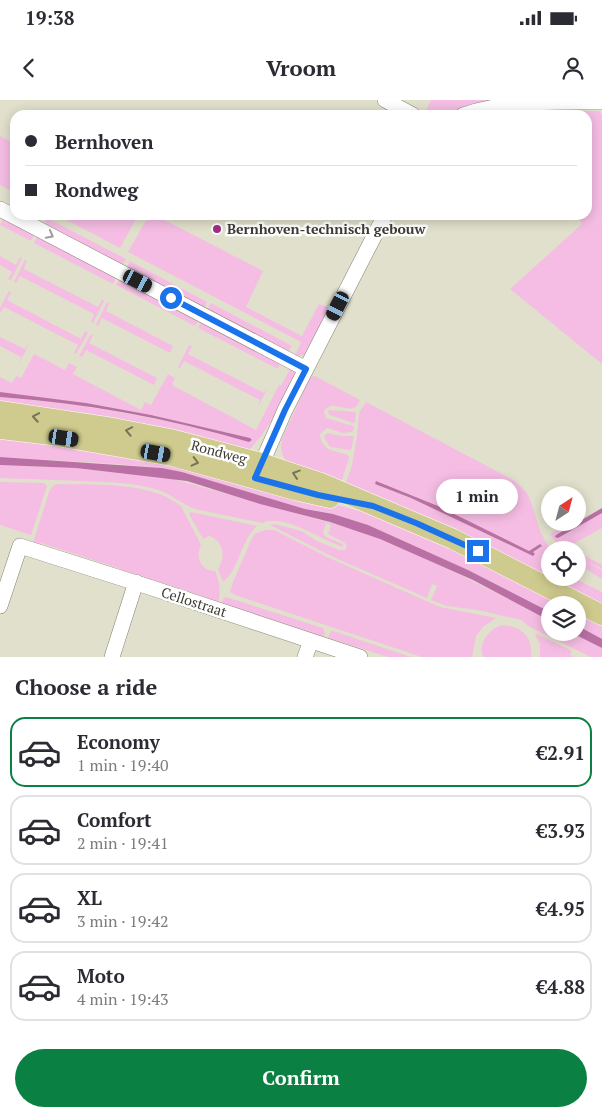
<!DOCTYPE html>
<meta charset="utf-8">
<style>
body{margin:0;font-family:"PT Serif",serif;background:#f7f7f7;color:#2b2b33;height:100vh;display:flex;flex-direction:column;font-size:19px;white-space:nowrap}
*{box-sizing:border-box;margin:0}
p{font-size:16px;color:#7c7c81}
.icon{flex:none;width:28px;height:28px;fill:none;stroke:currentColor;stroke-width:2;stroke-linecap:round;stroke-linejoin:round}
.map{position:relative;height:557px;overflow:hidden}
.drawer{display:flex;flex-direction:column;background:#fff;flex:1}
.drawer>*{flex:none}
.banner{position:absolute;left:10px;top:10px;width:582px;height:110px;border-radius:15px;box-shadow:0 2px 12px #0003;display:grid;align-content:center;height:110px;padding:0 15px;background:#fff}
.needle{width:32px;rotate:36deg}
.fabs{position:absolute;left:541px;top:386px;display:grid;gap:10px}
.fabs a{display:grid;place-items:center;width:45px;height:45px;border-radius:50%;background:#fff;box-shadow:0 2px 12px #0003;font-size:25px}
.end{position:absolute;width:22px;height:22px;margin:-11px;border:6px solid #1a73e8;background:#fff;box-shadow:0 0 0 2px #fff}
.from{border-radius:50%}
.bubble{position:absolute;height:35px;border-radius:18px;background:#fff;box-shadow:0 2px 12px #0003;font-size:16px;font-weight:700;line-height:35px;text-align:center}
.car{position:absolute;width:15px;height:30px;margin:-15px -8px;border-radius:6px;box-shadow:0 0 4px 1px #0007;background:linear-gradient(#222 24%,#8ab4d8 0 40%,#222 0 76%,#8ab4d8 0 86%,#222 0)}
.banner b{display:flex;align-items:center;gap:18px;height:48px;font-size:19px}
.banner b+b{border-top:1px solid #e1e1e2}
.banner i{width:12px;height:12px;background:#2b2b33}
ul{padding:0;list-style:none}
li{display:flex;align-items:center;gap:15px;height:70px;margin:0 10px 8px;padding:0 5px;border:2px solid #e1e1e2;border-radius:15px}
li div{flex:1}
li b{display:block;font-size:19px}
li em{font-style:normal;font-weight:700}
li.active{border-color:#0b8043}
li>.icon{width:45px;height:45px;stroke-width:1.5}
h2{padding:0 15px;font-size:22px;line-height:60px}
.button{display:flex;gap:10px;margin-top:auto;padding:10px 15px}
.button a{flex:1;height:58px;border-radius:30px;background:#0b8043;color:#fff;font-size:20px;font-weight:700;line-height:58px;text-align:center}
.status{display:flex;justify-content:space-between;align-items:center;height:35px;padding:0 25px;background:#fff;direction:ltr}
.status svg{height:14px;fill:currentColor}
header{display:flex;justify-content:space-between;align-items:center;height:65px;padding:0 15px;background:#fff;font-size:22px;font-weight:700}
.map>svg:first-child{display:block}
</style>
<div class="status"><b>19:38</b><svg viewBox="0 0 49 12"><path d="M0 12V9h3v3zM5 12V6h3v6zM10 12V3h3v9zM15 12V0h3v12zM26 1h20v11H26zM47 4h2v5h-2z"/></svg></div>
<header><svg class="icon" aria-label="back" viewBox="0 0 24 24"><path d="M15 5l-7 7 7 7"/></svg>Vroom<svg class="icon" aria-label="person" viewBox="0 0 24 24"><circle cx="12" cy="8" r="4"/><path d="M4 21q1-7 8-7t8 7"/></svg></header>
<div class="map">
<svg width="602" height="557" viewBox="0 0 602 557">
<rect width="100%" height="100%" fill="#e1e0cc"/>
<path fill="#f5bde3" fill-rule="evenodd" d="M431,0H488V2L452,15H427L424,14Z
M521,10L599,11L602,14V264L510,189L582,124L577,115H588V15H517L523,14Z
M0,36L15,44V93L0,85Z
M57,115H138L120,148Z
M149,115H155L263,171L246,207L302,236L319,204L327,207L329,211L305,255L295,256L301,242L128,152Z
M3,117L35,133L31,141L0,125Z
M47,118L126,159L122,166L43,125Z
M38,135L117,176L113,184L34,143Z
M0,156L16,165L20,157L22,158L11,180L8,179L12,172L0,165Z
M25,160L27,161L24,169L98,207L102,200L104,201L93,223L91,222L94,214L20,176L16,183L14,182Z
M130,161L207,202L204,209L126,168Z
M120,178L199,219L195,226L116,185Z
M9,191L11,193L7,200L81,239L85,231L88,233L76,254L74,253L78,245L4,207L0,213V208Z
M107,202L109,204L106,211L173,246L170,253L102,218L98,226L96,225Z
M211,203L292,246L288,252L207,210Z
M202,220L280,263L278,269L198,228Z
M91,234L93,235L89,243L157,278L154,285L86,250L82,257L79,256Z
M0,237L25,249L30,242L18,265L21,257L0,246Z
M189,245L192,246L188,254L264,293L269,286L257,308L260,300L184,261L180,268L178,267Z
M34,254L65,270L69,263L77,267L73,274L141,310L145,302L151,305L168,274L175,278L172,285L256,330L279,285L281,286L289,271L288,270L291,268H295L297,274C282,301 270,329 248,351L0,304V297C84,304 168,318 249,342L252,341L250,338L151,315L86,303L0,292V277L12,283L16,276L21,278Z
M315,276L360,300C352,321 332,295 324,312L326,318L353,326L354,329L352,332L343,333L327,328L320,334C322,352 334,350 348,355L349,358L340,386L286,363L281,350L282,339L310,277Z
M366,302L515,381L526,392L530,399L540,431L550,450V461L544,458L543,461L550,465V478H574L602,492V508L344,388L352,365L357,336L359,313ZM377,381L438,406L529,451L540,444L541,447L533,452V456L411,398L376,384Z
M329,310L356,312L355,322L353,323L330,315L328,313Z
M327,333L342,336H354L351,350L330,347L324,337Z
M0,335L146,354L382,417L425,433L569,505H550V512L468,470L368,425L333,414L305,409L182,372L162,368L117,364L0,357Z
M0,365L76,368L173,379L356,430C424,455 487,488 550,521V532L572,533L602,548V557H591L530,527L521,520L478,510L447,506L431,500L437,486L432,484L427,498L333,457L270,425L275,424L301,431L317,441L339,450H345L347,447L345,443L328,434L331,425L326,423L323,432L324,436L343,444V447C319,440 286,413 262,423L195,409C181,404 170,393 155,389C131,382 106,382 81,381C54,380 27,379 0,378Z
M0,382L44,383L47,386L31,435L0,425Z
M56,384C93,385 151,381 181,406L201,445C195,457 201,471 215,471C220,483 221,491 218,504L213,503L211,499L157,481C147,485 126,477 121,469L41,443L37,445L33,443L49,392L52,387Z
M191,412L257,426C240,441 240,468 223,482L218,469C226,457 224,441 209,436L203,439L189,414Z
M602,413V428L568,447L573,450H561L550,434L570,423L577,422L556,435L558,438Z
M266,430H274L327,457L440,507L496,518L483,527L476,536L472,557H422L235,495L230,492L233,482L252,438L256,433Z
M578,452L602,465V469L590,463V464L602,470V479L578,464Z
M226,497L323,528L325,533L323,539L297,531L295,527L228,506L220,505L224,498Z
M578,509L602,522V539L578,526Z
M501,525C521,526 533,536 531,557H483C478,542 488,531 501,525Z
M331,531H333L411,557H388L335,540L331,542L327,540Z
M537,534L572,551L570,555L574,557H540V544L535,535Z"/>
<path fill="#bb70a5" d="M0,292L86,303L151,315L250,338L252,340L249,342C168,318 84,303 0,297Z
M0,357L162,368L182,372L305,409L333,414L368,425L468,470L550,512V521L473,480L380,439L330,422L260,404L187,381L76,368L0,365Z
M376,381L438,406L529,451L540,444L542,446L533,452L535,454L533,456L411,398L375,384Z
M602,408V413L558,438L555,437L556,435Z
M578,526L602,539V548L572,533L578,532Z"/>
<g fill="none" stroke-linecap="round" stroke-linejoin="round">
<defs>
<path id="minor" d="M385,0L413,15
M463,15C507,0 555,2 602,2
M0,109L306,269
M258,372L285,310L385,115
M0,506L20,446L149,487L360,557
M112,557L136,482
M305,557L311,541"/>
<path id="major" d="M0,311L113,328L170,339L261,363L321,383L453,439L602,515
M0,329L51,335L172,356L295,390L330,398"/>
</defs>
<use href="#minor" stroke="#858572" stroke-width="16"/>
<use href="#major" stroke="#fff" stroke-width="21"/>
<use href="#minor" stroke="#fff" stroke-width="15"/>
<use href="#major" stroke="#cfcb8e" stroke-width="20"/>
</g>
<defs><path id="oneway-chevron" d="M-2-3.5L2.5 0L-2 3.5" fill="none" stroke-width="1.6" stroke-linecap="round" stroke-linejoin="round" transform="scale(1.25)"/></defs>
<use stroke="#9e9e9a" href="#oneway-chevron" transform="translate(50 135) rotate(28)"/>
<g stroke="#777558">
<use href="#oneway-chevron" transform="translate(36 317) rotate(-170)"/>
<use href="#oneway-chevron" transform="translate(129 331) rotate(-169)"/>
<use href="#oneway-chevron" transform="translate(195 362) rotate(14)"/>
<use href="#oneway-chevron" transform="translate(296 374) rotate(-162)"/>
</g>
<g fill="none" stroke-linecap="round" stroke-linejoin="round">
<path stroke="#1a73e8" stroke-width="6" d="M171,198L306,269L285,310L255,378L318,395L373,406L416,423L478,451"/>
</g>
<circle fill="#a12d87" stroke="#fff" stroke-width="2" cx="217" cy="129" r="5"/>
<g text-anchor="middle" stroke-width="5" stroke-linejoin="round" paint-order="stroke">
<g font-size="14" font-weight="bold" fill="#3d3c34" stroke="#fff" text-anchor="start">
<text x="227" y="134">Bernhoven-technisch gebouw</text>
</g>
<g font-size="14" fill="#3d3c34" stroke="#fff">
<text transform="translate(219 352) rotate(15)" y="5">Rondweg</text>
<text transform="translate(194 502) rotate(18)" y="5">Cellostraat</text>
</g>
</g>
</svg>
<div class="fabs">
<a><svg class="needle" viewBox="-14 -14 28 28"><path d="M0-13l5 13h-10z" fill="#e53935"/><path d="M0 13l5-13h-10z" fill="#7c7c81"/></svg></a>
<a><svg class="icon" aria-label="locate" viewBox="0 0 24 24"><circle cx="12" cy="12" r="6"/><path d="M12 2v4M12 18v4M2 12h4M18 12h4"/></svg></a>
<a><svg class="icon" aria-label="layers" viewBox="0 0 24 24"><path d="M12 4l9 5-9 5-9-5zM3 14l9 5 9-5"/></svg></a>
</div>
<i class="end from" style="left:171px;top:198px"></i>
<i class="end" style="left:478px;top:451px"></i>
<div class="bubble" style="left:436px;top:379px;width:82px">1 min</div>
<i class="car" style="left:138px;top:181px;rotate:117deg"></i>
<i class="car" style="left:338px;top:206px;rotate:207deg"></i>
<i class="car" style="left:64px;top:338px;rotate:99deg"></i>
<i class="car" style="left:156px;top:353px;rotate:100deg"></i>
<div class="banner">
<b><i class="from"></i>Bernhoven</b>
<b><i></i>Rondweg</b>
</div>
</div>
<section class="drawer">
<h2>Choose a ride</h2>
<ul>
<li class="active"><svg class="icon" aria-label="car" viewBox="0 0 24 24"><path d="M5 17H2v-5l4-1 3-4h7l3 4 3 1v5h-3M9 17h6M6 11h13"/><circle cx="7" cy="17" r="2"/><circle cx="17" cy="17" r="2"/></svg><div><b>Economy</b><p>1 min · 19:40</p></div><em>€2.91</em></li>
<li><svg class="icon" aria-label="car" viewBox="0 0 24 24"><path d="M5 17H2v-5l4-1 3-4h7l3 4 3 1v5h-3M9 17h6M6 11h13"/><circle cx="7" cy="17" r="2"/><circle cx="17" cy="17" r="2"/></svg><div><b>Comfort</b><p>2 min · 19:41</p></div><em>€3.93</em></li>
<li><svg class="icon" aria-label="car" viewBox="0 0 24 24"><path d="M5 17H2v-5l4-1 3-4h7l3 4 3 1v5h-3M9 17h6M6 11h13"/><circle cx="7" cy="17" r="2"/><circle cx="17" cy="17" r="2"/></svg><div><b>XL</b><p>3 min · 19:42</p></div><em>€4.95</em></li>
<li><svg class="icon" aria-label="car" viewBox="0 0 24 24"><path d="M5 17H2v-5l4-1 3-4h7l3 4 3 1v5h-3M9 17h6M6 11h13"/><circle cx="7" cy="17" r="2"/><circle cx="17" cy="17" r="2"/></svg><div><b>Moto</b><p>4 min · 19:43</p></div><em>€4.88</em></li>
</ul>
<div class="button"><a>Confirm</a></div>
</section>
